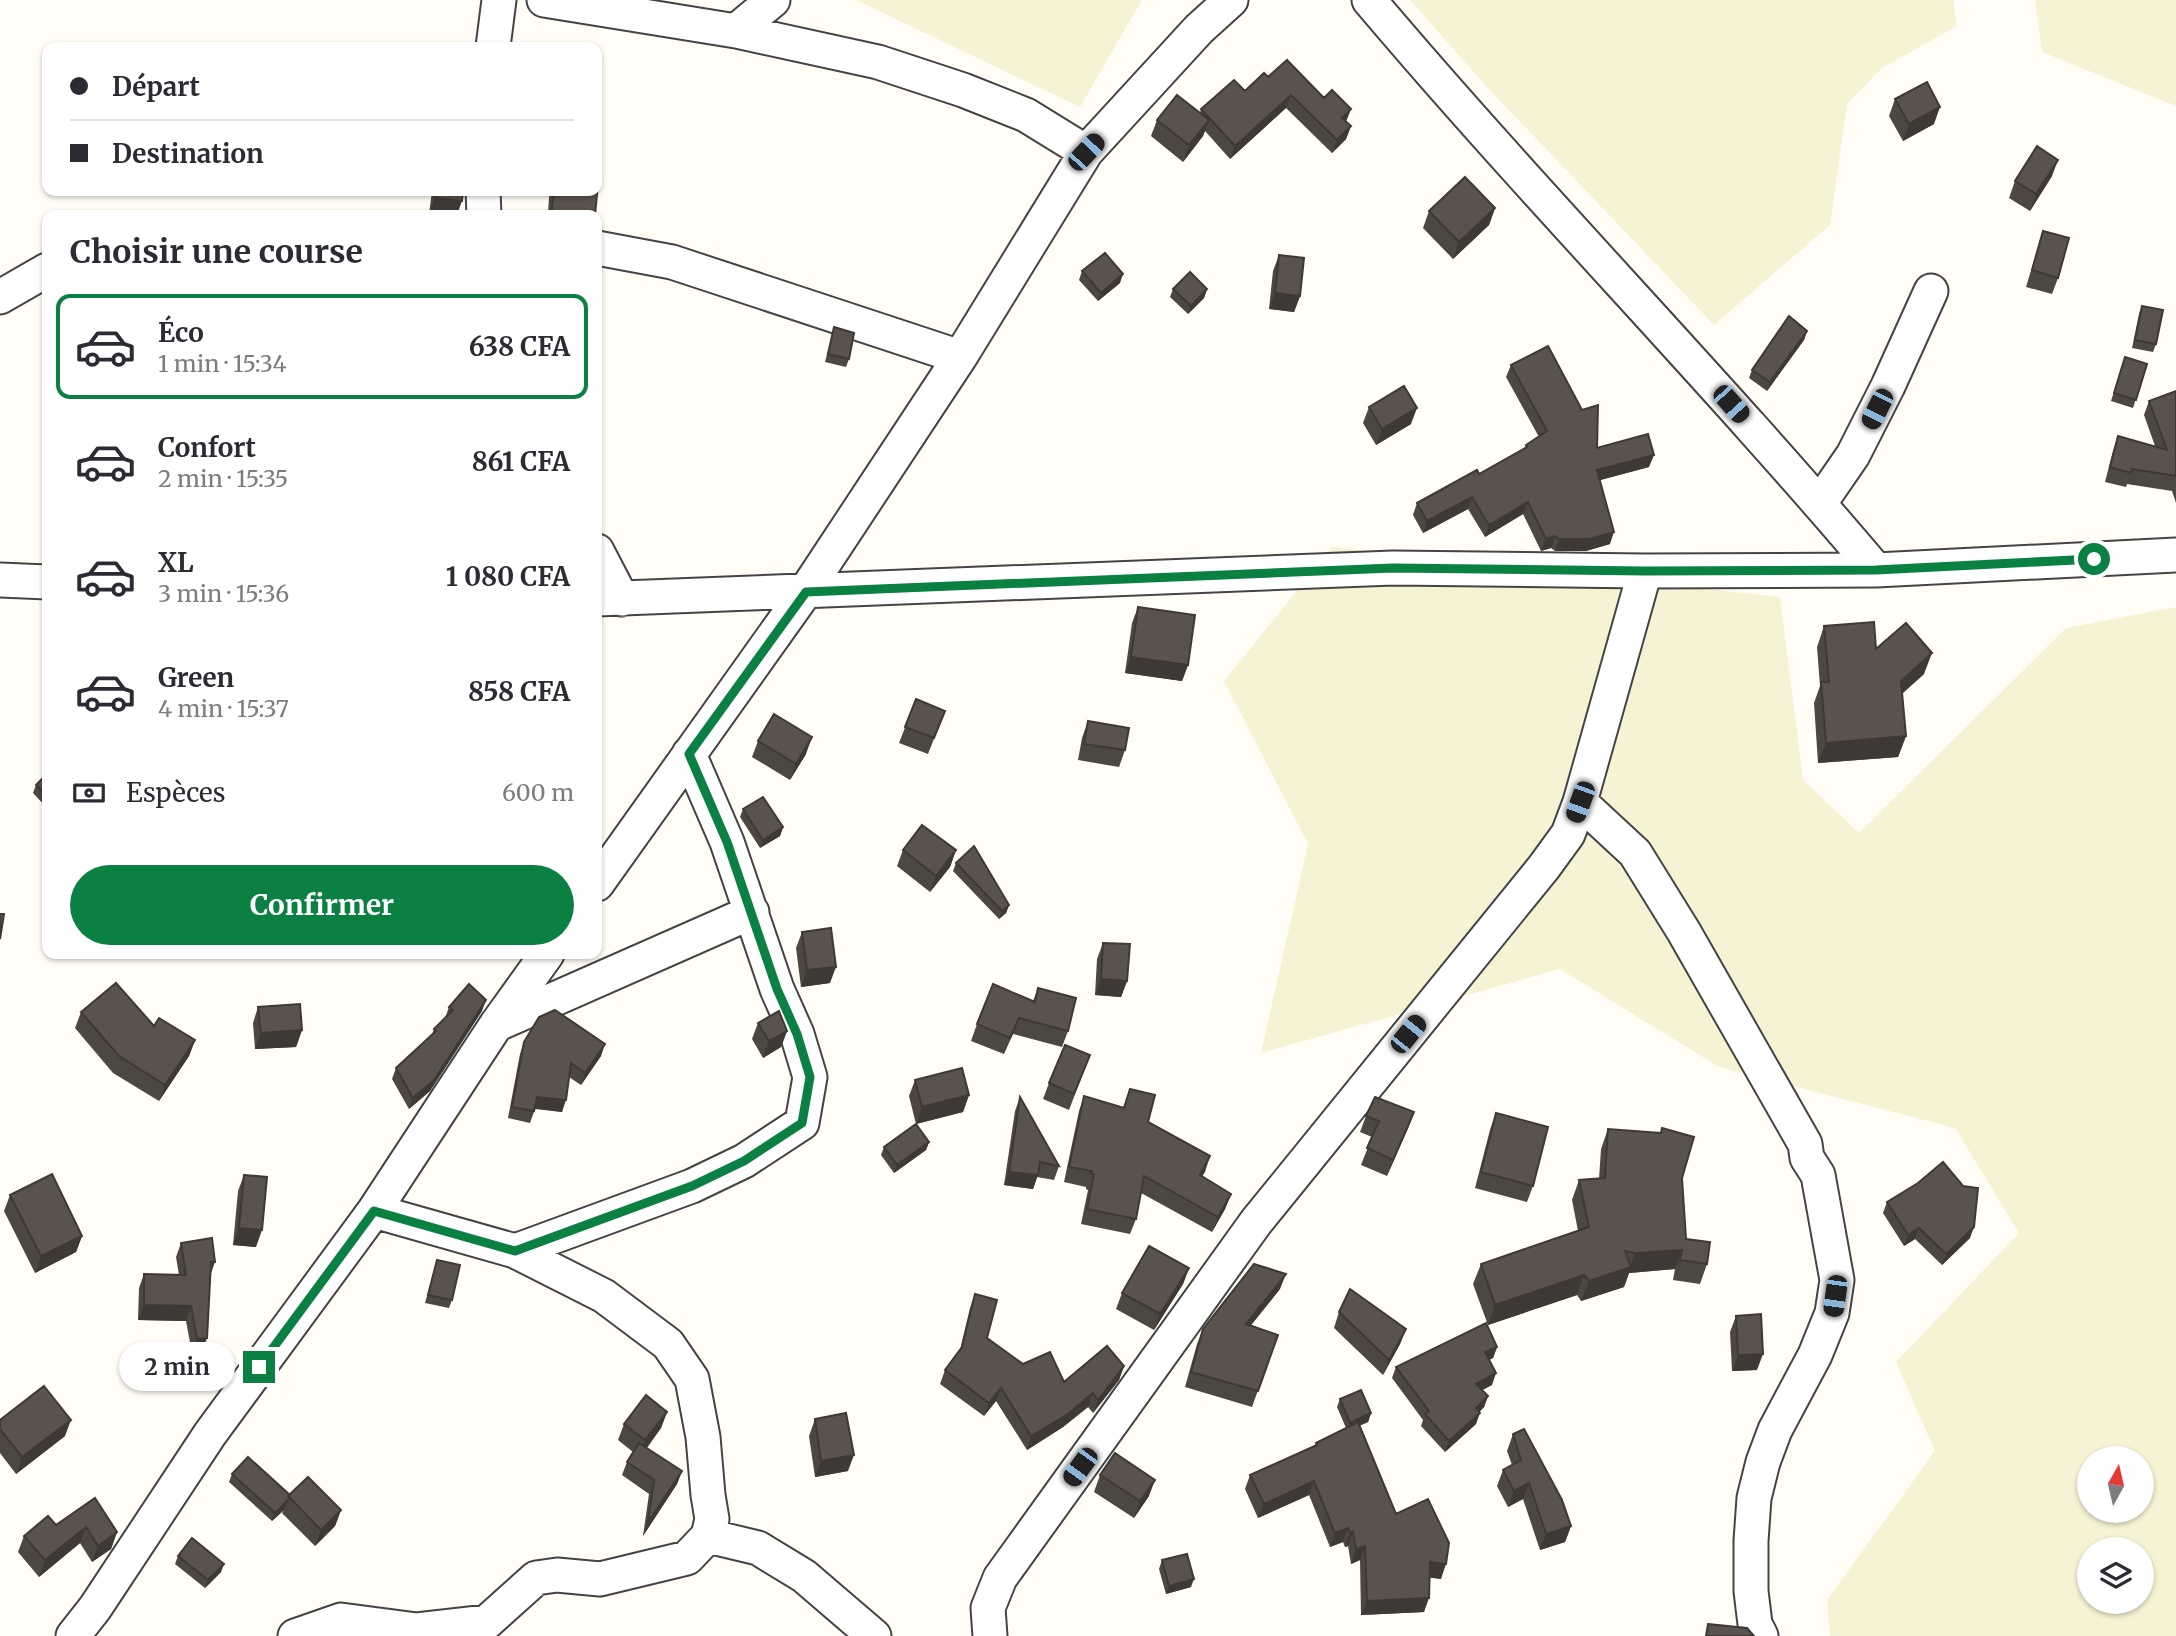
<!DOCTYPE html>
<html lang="fr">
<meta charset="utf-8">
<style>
body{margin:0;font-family:Merriweather,serif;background:#f7f7f7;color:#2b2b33;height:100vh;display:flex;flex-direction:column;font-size:26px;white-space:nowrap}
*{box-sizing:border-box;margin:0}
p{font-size:23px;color:#7c7c81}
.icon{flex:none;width:38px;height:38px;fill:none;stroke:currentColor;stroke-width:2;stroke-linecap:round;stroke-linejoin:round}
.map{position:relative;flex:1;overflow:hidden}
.sheet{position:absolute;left:42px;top:210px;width:560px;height:749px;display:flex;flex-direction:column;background:#fff;border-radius:14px;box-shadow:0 2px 5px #0004}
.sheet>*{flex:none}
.guide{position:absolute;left:42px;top:42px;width:560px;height:154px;border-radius:14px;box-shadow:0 2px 5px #0004;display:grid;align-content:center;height:154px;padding:0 28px;background:#fff}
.needle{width:46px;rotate:8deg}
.controls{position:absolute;left:2077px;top:1446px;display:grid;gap:14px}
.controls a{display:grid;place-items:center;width:77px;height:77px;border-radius:50%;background:#fff;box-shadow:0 2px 5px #0004;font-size:35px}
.end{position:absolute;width:32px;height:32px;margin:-16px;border:9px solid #0b8043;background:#fff;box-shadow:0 0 0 4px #fff}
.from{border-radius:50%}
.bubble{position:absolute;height:49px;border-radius:24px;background:#fff;box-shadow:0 2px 5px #0004;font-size:23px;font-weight:700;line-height:49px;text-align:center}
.car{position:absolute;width:21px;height:42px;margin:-21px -10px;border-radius:9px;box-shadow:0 0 5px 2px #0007;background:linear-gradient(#222 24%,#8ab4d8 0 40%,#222 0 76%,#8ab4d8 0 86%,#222 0)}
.guide b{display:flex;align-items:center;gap:24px;height:66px;font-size:26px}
.guide b+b{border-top:2px solid #e1e1e2}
.guide i{width:18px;height:18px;background:#2b2b33}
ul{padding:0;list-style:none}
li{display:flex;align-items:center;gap:21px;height:105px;margin:0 14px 10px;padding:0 14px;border:4px solid transparent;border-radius:14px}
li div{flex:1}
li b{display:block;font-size:26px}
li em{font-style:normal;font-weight:700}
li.selected{border-color:#0b8043}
li>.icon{width:63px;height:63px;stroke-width:1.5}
h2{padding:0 28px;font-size:32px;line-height:84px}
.pay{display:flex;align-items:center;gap:18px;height:77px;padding:0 28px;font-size:26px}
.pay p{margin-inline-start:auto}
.primary-button{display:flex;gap:14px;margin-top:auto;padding:14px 28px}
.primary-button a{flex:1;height:80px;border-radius:42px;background:#0b8043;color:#fff;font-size:28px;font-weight:700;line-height:80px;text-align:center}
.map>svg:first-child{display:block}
</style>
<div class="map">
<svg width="2176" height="1636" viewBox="0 0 2176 1636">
<rect width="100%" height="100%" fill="#fffdf5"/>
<path fill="#f6f3d4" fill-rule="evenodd" d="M856,0H1142L1080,107Z
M1410,0H1953L1957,26L1882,68L1847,104L1830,225L1714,325L1486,86Z
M2035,0H2176V106L2042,52Z
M1332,547L1780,597L1803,780L1859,833L2066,628L2176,607V1636H1830L1827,1600L1935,1451L1896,1362L2019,1233L1955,1128L1719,1067L1560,969L1261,1053L1308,844L1224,681ZM2090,1458H2142V1510H2090ZM2090,1549H2142V1601H2090Z"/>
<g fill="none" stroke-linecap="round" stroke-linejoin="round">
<defs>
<path id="minor" d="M544,0L736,31L878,62L963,90L1026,115L1086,152
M1369,0C1533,194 1712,376 1876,570
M736,31L773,0
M493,47L499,0
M483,191L484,215
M597,248L672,262L960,357
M0,297L47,270
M1820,503L1853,455L1888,386L1931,291
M597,551L622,599
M0,580L47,582
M597,599L1393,568L1645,571L1876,570L2176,555
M1580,802L1635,853L1684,932L1805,1144L1807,1158L1818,1175L1837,1280L1832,1313L1815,1355L1775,1430L1763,1462L1754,1498L1751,1541V1591L1755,1624L1761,1636
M597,884L805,592L960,357L1086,152L1199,29L1231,0
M498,1024L752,912
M515,1251L692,1186L744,1161L802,1123L810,1077L797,1034L777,989L727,842L689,754
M708,1536L758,1548L804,1576L874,1636
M73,1636L95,1608L210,1434L374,1211L496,1025L547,954
M295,1636L341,1620L417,1630L487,1622L536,1578L557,1575L600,1579L687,1558L708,1536L712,1519L708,1495L703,1437L692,1379L668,1344L604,1296L515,1251L374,1211
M990,1636L988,1608L1000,1578L1256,1222L1544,867L1568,834L1580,802L1645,571"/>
</defs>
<use href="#minor" stroke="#444" stroke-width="37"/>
<use href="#minor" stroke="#fff" stroke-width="33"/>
</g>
<path fill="#4d4742" d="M1268,77L1346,122L1351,126L1346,139L1332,153L1286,108L1230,159L1205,131L1203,136L1183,162L1151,136L1157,120L1200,113L1201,109L1245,91Z
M1895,99L1934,124L1903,141L1889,116Z
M2052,176L2030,211L2009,198L2015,181Z
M432,191H463L457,215L429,214Z
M552,191H597L595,215H548L549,197Z
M1495,208L1489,225L1453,259L1423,228L1429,211Z
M2043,231L2058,278L2052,294L2026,287Z
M1279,255L1300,296L1294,312L1269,309L1273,271Z
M1082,271L1120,283L1098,301L1079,280Z
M1173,289H1207L1204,298L1188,314L1170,297Z
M2142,306L2156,344L2153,352L2132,348L2139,314Z
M834,327L849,359L846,367L825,362Z
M1807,331L1804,340L1767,391L1749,378L1752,370Z
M2147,364L2133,408L2111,401L2122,366Z
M1511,365L1597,448L1649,467L1600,480L1610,544L1586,551H1555L1551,548L1541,551L1523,514L1485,537L1468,509L1423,533L1413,515L1417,503L1479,474L1524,449L1526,445L1539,437L1506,377Z
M2176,391V503L2172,491L2127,484L2126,487L2105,482L2113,451L2118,436L2155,446L2144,415L2149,401Z
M1369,407L1411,424L1376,445L1363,423Z
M1138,607L1188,665L1182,681L1125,673L1132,623Z
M1824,626L1876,649L1924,674L1902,694L1906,736L1898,757L1818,763L1814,703L1820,686L1817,647Z
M916,699L945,711L928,754L899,743Z
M1088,721L1125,750L1119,767L1078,760L1082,738Z
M758,741L806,754L790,780L752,757Z
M47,774V808L33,793L36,785Z
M743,809L783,827L780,836L760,848L740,817Z
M903,850H956L950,867L930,892L897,866Z
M956,863L1009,905L1006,913L999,919L953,871Z
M802,932L830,983L801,987L796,948Z
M1103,943L1127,981L1121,997L1095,995L1097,959Z
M1038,988L1068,1031L1062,1047L1013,1034L1004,1054L971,1041L977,1024L1033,1001Z
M258,1007L302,1030L296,1047L255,1049L253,1023Z
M449,1007L482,1011L430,1091L409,1109L392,1079L396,1068L432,1035L434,1029L445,1018Z
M81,1012L154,1026L195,1040L189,1056L159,1101L113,1073L75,1028Z
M758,1023L787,1031L781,1047L763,1058L752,1039Z
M524,1042L601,1056L581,1085L569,1077L562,1112L535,1109L530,1123L508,1118L520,1054Z
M1090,1055L1069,1110L1043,1099L1049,1083Z
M915,1080L969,1095L963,1112L916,1124L909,1096Z
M1130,1089L1148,1122L1210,1156L1202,1176L1231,1194L1225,1209L1212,1232L1141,1193L1136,1219L1130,1234L1081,1224L1088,1190L1086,1189V1187L1064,1182L1079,1111L1084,1096L1123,1108Z
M1020,1097L1059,1166L1054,1180L1037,1177L1033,1189L1004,1185L1015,1111Z
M1414,1112L1408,1128L1387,1176L1361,1165L1372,1137L1360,1132L1366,1116Z
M1496,1113L1533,1186L1527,1202L1475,1188L1490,1130Z
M1608,1129L1682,1178L1686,1239L1707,1264L1700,1284L1673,1280L1675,1269L1629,1273L1624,1287L1581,1301L1577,1295L1488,1325L1473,1284L1481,1264L1578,1231L1572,1200L1579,1180L1599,1179L1601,1149Z
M929,1142L926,1150L894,1173L881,1155L884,1147Z
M244,1175L256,1247L233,1245L238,1191Z
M10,1195L82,1236L76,1252L35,1273L4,1211Z
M1887,1202L1970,1238L1942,1265L1915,1239L1904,1246L1883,1213Z
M181,1243L210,1276L202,1352L192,1353L186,1321L138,1320L139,1288L144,1274L179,1275L176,1257Z
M437,1260L452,1300L449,1308L425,1303Z
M1189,1268L1183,1284L1154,1330L1116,1309L1122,1293Z
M1280,1289L1251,1325L1278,1335L1252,1407L1185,1387L1197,1344L1203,1329Z
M975,1294L987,1338L1023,1364L1064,1382L1124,1366L1119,1380L1093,1413L1088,1407L1063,1427L1027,1450L996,1401L984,1416L940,1384L945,1370L960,1350L970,1308Z
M1339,1312L1406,1329L1400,1344L1383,1375L1334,1328Z
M1736,1316L1757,1370L1732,1371L1730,1332Z
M1497,1347L1493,1358L1489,1360L1492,1385L1482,1390L1488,1396L1484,1407L1479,1412L1476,1424L1445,1452L1421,1426L1423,1420L1392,1378L1396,1367Z
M1340,1399L1371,1413L1368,1422L1359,1426L1396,1514L1441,1579L1430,1577L1424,1612L1361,1615L1360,1560L1351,1564L1348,1546L1345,1547L1343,1542L1330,1547L1309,1495L1258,1518L1245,1489L1250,1475L1315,1446L1316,1443L1346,1428L1337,1407Z
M667,1412L661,1428L647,1448L682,1471L677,1484L643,1536L649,1494L622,1475L627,1462L633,1452L618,1440L624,1424Z
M815,1419L848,1471L815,1477L809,1436Z
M0,1420L65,1436L16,1474L0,1453Z
M1513,1434L1571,1526L1565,1542L1540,1550L1523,1499L1508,1507L1497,1486L1503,1470L1512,1465L1507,1451Z
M232,1474L290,1495L341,1510L335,1526L315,1546L282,1513L284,1510L272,1521L229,1482Z
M1100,1475L1149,1496L1134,1518L1094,1492Z
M95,1498L117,1532L111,1549L92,1562L80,1543L39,1577L18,1552L24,1536L56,1525Z
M178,1556L221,1572L205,1588L175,1564Z
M1162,1560L1191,1587L1166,1594L1159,1569Z"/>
<path fill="#3f3936" d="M1291,95L1286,108L1230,159L1235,146Z
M1940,107L1934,124L1903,141L1909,124Z
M1351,109L1346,122L1342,118Z
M1209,120L1203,136L1183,162L1189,145Z
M1351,126L1346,139L1332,153L1337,140Z
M2058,160L2052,176L2030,211L2036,194Z
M435,198L462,201L457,215L429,214Z
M1495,208L1489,225L1453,259L1459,242Z
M1123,274L1120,283L1098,301L1101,293Z
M1207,289L1204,298L1188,314L1191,306Z
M1275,293L1300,296L1294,312L1269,309Z
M1807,331L1804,340L1767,391L1770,382Z
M1417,408L1411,424L1376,445L1382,429Z
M1654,455L1649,467L1593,482L1597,470Z
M1472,497L1468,509L1423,533L1427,521Z
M1528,502L1523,514L1485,537L1489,525Z
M1614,532L1610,544L1586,551H1555L1559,539Z
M1555,536L1551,548L1541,551L1546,539Z
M1932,653L1924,674L1893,701L1901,681Z
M1131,657L1188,665L1182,681L1125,673Z
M1906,736L1898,757L1818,763L1826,743Z
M812,737L806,754L790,780L796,764Z
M783,827L780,836L760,848L763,840Z
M956,850L950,867L930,892L936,876Z
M1009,905L1006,913L999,919L1002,911Z
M836,967L830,983L801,987L807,970Z
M1101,979L1127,981L1121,997L1095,995Z
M486,1000L482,1011L430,1091L409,1109L413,1098Z
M302,1030L296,1047L255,1049L261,1033Z
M787,1031L781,1047L763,1058L769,1041Z
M195,1040L189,1056L159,1101L165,1085Z
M605,1044L601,1056L581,1085L585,1073Z
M969,1095L963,1112L916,1124L922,1107Z
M537,1097L566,1100L562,1112L533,1108Z
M1414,1112L1408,1128L1387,1176L1393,1160Z
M929,1142L926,1150L894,1173L897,1165Z
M1210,1156L1205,1172L1194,1190L1200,1175Z
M1009,1172L1038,1175L1033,1189L1004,1185Z
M1231,1194L1225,1209L1212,1232L1218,1217Z
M1974,1227L1970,1238L1942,1265L1946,1254Z
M239,1228L262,1230L256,1247L233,1245Z
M1919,1228L1915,1239L1904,1246L1908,1235Z
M82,1236L76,1252L35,1273L41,1256Z
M1682,1250L1675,1269L1629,1273L1624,1287L1581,1301L1589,1281L1630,1267L1635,1253Z
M211,1262H215L210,1276Z
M1189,1268L1183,1284L1154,1330L1160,1314Z
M1286,1274L1280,1289L1240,1339L1246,1324Z
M1584,1275L1577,1295L1488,1325L1495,1305Z
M144,1305L191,1306L186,1321L138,1320Z
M1406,1329L1400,1344L1383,1375L1389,1360Z
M207,1338L202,1352L192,1353L197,1339Z
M1497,1347L1493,1358L1481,1364L1485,1352Z
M1763,1354L1757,1370L1732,1371L1738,1355Z
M1124,1366L1119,1380L1093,1413L1098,1400Z
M1496,1373L1492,1385L1471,1396L1476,1384Z
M1001,1388L996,1401L984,1416L989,1403Z
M1093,1393L1088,1407L1063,1427L1027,1450L1031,1436Z
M1488,1396L1484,1407L1472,1420L1476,1408Z
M667,1412L661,1428L639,1457L645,1440Z
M1371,1413L1368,1422L1347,1431L1350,1423Z
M1480,1413L1476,1424L1445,1452L1449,1441Z
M71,1420L65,1436L16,1474L22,1457Z
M854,1455L848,1471L815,1477L821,1461Z
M682,1471L677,1484L643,1536L648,1522Z
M1155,1480L1149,1496L1134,1518L1140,1501Z
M1314,1481L1309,1495L1258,1518L1264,1504Z
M1529,1483L1523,1499L1508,1507L1514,1491Z
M287,1501L284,1510L272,1521L275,1513Z
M341,1510L335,1526L315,1546L321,1530Z
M1571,1526L1565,1542L1540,1550L1546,1534Z
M86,1527L80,1543L39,1577L45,1560Z
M1348,1528L1343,1542L1330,1547L1335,1533Z
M117,1532L111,1549L92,1562L98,1546Z
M1350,1532H1353L1348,1546L1345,1547Z
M1365,1546L1360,1560L1351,1564L1356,1549Z
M1430,1562L1446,1564L1441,1579L1424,1577Z
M224,1564L221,1572L205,1588L208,1580Z
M1194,1579L1191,1587L1166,1594L1169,1586Z
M1429,1598L1424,1612L1361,1615L1367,1601Z"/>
<path fill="#5a524d" stroke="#3f3936" stroke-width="2" d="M1287,60L1324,98L1332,90L1351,109L1342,118L1351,126L1337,140L1291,95L1235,146L1201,109L1234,80L1245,91L1264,73L1268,77Z
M1927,82L1940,107L1909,124L1895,99Z
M1177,95L1209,120L1189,145L1157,120Z
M2037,146L2058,160L2036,194L2015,181Z
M597,174H599L595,215H551L554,191H597Z
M1465,177L1495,208L1459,242L1429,211Z
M436,191H463L462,201L435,198Z
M2043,231L2069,238L2058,278L2032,270Z
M1105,253L1123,274L1101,293L1082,271Z
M1279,255L1304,258L1300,296L1275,293Z
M1190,272L1207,289L1191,306L1173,289Z
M2142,306L2163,310L2156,344L2135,340Z
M1789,316L1807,331L1770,382L1752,370Z
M834,327L854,333L849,359L828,354Z
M1548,346L1582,410L1598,405L1597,448L1648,434L1654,455L1597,470L1614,532L1590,539H1559L1555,536L1546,539L1528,502L1489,525L1472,497L1427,521L1417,503L1477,470L1479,474L1527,447L1526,445L1547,431L1511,365Z
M2125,357L2147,364L2136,400L2114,393Z
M1404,386L1417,408L1382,429L1369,407Z
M2176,391V476L2132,469L2131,473L2110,467L2118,436L2167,450L2149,401Z
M1138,607L1195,615L1188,665L1131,657Z
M1874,622L1876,649L1906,623L1932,653L1901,681L1906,736L1826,743L1821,682H1829L1824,626Z
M916,699L945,711L934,738L905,727Z
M774,714L812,737L796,764L758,741Z
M1088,721L1129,728L1125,750L1084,744Z
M47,774V796L36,785Z
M763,797L783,827L763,840L743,809Z
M922,825L956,850L936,876L903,850Z
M974,846L1009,905L1002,911L956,863Z
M0,914H4L0,939Z
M831,928L836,967L807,970L802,932Z
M1103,943L1130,944L1127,981L1101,979Z
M116,983L154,1026L159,1018L195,1040L165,1085L119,1056L81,1012Z
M469,984L486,1000L434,1080L413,1098L396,1068L436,1031L434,1029L453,1010L449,1007Z
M993,984L1035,1002L1038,988L1076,998L1068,1031L1019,1018L1010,1038L977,1024Z
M300,1004L302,1030L261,1033L258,1007Z
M555,1010L605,1044L585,1073L571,1063L566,1100L537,1097L534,1111L512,1107L524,1042L539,1017Z
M779,1011L787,1031L769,1041L758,1023Z
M1065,1045L1090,1055L1074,1094L1049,1083Z
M962,1068L969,1095L922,1107L915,1080Z
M1130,1089L1155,1095L1148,1122L1210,1156L1200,1175L1231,1194L1218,1217L1144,1176L1136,1219L1087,1209L1094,1174H1091L1092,1171L1069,1167L1084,1096L1124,1108Z
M1020,1097L1059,1166L1040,1162L1038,1175L1009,1172Z
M1375,1097L1414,1112L1393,1160L1367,1148L1379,1121L1366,1116Z
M1496,1113L1548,1127L1533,1186L1481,1172Z
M916,1124L929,1142L897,1165L884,1147Z
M1662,1128L1694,1137L1682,1178L1686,1239L1710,1242L1707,1264L1680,1260L1682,1250L1635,1253L1625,1251L1631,1267L1589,1281L1584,1275L1495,1305L1481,1264L1589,1227L1579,1180L1605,1178L1608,1129L1661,1133Z
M1943,1162L1963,1186L1978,1188L1974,1227L1946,1254L1919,1228L1908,1235L1887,1202L1918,1183Z
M52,1174L82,1236L41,1256L10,1195Z
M244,1175L267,1177L262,1230L239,1228Z
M212,1238L215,1262H211L207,1338L197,1339L191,1306L144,1305V1274L186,1275L181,1243Z
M1149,1246L1189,1268L1160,1314L1122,1293Z
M437,1260L460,1265L452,1300L428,1295Z
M1254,1264L1286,1274L1246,1324L1278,1335L1258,1391L1191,1372L1203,1329Z
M1350,1289L1406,1329L1389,1360L1339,1312Z
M975,1294L997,1300L987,1338L1023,1364L1050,1352L1064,1382L1107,1346L1124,1366L1098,1400L1093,1393L1068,1414L1031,1436L1001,1388L989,1403L945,1370L962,1347Z
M1761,1314L1763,1354L1738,1355L1736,1316Z
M1486,1323L1497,1347L1485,1352L1496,1373L1476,1384L1488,1396L1476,1408L1480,1413L1449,1441L1425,1414L1429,1411L1396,1367Z
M44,1386L71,1420L22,1457L0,1429V1420Z
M1361,1390L1371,1413L1350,1423L1340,1399Z
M646,1395L667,1412L645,1440L624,1424Z
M846,1413L854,1455L821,1461L815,1419Z
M1358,1422L1396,1514L1428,1499L1449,1543L1446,1564L1430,1562L1429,1598L1367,1601L1365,1546L1356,1549L1353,1532H1350L1348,1528L1335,1533L1314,1481L1264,1504L1250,1475L1317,1445L1316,1443Z
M1524,1429L1562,1500L1571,1526L1546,1534L1529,1483L1514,1491L1503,1470L1521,1460L1513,1434Z
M639,1443L682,1471L648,1522L654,1480L627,1462Z
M1115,1453L1155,1480L1140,1501L1100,1475Z
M248,1457L290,1495L287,1501L275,1513L232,1474Z
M308,1477L341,1510L321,1530L288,1496Z
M95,1498L117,1532L98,1546L86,1527L45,1560L24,1536L48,1516L56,1525Z
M192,1538L224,1564L208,1580L178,1556Z
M1187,1554L1194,1579L1169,1586L1162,1560Z
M1708,1624L1747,1628L1754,1636H1706Z"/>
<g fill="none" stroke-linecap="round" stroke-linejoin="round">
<path stroke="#0b8043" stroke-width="9" d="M259,1367L374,1211L515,1251L692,1186L744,1161L802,1123L810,1077L797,1034L777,989L727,842L689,754L806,592L1393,568L1645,571L1876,570L2094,559"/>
</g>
</svg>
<div class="controls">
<a><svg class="needle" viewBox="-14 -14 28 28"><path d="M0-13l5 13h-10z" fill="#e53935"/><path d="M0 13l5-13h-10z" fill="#7c7c81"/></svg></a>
<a><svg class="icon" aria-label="layers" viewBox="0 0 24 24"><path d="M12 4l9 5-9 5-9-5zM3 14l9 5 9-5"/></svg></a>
</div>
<i class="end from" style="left:2094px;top:559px"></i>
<i class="end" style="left:259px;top:1367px"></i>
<div class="bubble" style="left:119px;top:1342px;width:116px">2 min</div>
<i class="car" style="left:1086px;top:152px;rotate:43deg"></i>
<i class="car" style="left:1731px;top:404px;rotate:138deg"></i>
<i class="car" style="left:1877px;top:409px;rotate:207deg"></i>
<i class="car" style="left:1580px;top:802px;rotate:200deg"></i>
<i class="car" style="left:1408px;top:1034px;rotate:39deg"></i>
<i class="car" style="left:1835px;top:1296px;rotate:188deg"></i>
<i class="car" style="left:1080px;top:1467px;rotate:216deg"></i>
<div class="guide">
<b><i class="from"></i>Départ</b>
<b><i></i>Destination</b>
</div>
<section class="sheet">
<h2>Choisir une course</h2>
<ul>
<li class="selected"><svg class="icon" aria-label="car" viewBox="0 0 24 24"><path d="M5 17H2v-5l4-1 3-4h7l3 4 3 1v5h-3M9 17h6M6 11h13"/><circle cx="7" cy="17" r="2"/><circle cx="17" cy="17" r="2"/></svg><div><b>Éco</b><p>1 min · 15:34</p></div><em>638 CFA</em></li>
<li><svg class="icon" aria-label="car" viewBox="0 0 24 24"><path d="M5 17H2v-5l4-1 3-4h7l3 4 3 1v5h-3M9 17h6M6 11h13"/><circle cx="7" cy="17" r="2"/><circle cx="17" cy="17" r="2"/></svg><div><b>Confort</b><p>2 min · 15:35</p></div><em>861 CFA</em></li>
<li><svg class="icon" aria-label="car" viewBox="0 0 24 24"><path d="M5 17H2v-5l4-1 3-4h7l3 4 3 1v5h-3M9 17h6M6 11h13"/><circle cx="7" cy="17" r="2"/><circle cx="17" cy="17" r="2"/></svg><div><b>XL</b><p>3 min · 15:36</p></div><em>1 080 CFA</em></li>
<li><svg class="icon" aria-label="car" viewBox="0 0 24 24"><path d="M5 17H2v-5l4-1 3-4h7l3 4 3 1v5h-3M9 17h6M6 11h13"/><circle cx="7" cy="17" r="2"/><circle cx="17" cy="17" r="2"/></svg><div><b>Green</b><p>4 min · 15:37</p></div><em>858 CFA</em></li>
</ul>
<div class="pay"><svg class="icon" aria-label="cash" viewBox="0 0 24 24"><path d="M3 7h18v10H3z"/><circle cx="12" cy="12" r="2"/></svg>Espèces<p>600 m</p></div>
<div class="primary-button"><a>Confirmer</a></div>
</section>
</div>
